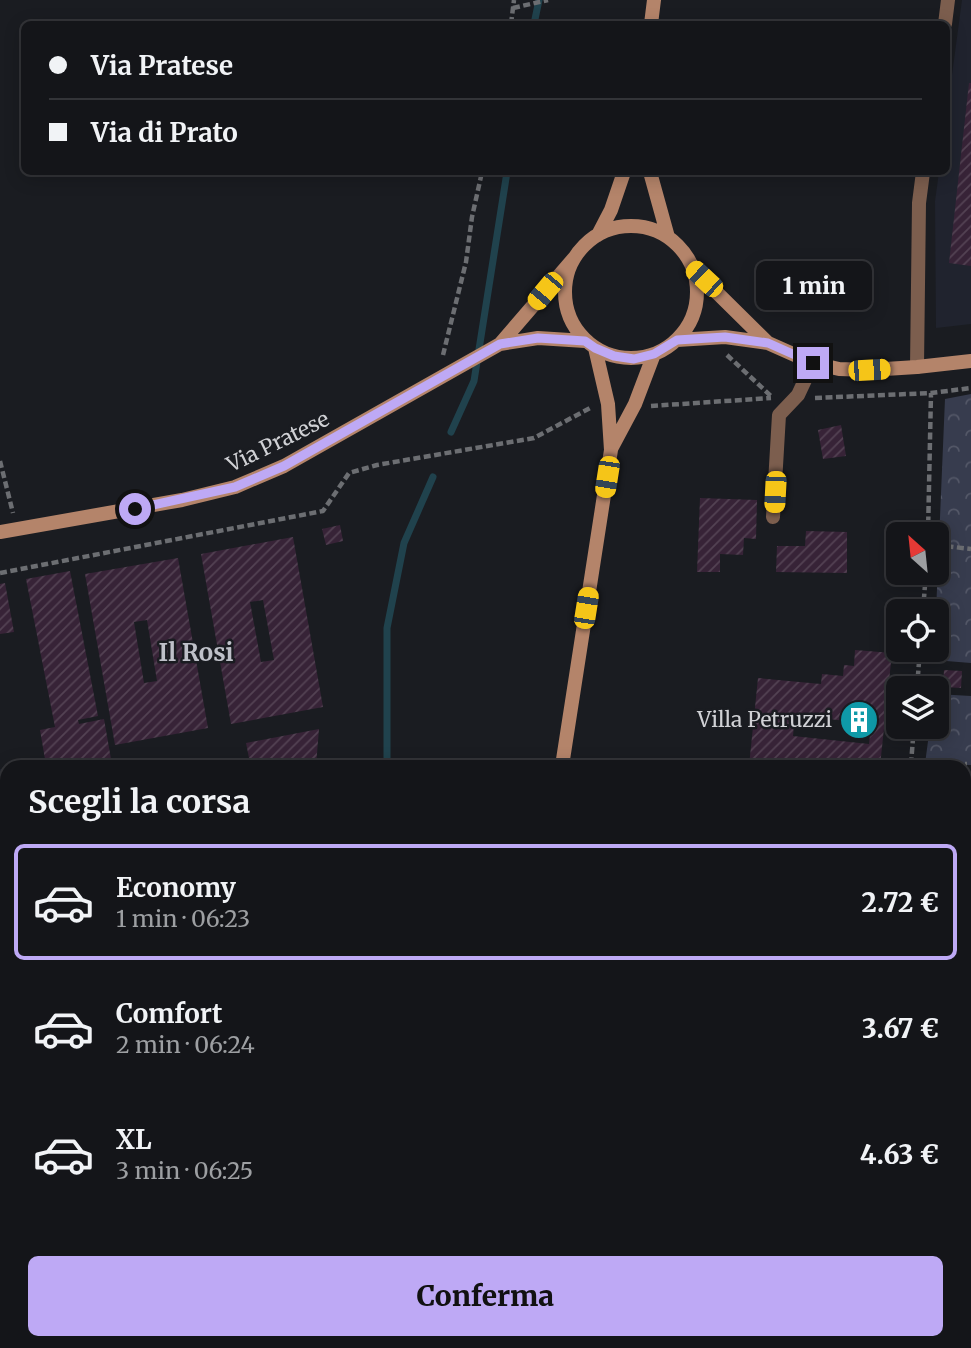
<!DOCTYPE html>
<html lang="it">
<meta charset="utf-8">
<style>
body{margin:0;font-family:Merriweather,serif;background:#212226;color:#f1f3f6;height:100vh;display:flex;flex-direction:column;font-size:26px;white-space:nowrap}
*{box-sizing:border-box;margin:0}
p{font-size:23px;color:#9d9fa2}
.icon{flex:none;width:38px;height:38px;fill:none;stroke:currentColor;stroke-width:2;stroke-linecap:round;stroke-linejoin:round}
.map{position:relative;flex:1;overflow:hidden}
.details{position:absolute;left:0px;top:760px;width:971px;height:590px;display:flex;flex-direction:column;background:#141519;border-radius:21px 21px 0 0;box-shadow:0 4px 18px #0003,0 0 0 2px #333438}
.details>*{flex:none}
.top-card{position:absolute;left:21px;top:21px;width:929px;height:154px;border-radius:10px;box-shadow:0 4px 18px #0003,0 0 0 2px #333438;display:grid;align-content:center;height:154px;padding:0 28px;background:#141519}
.needle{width:46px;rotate:333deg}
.fabs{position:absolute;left:886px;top:522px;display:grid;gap:14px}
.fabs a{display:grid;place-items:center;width:63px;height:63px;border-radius:10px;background:#141519;box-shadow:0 4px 18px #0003,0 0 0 2px #333438;font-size:35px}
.end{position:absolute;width:32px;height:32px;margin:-16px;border:9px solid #bea9f5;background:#111;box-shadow:0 0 0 4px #111}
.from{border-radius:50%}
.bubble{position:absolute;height:49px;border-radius:10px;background:#141519;box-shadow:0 4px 18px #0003,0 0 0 2px #333438;font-size:23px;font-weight:800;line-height:49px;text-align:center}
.car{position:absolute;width:21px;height:42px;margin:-21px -10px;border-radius:9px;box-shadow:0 0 5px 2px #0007;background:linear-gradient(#f5c518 24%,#345 0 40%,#f5c518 0 76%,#345 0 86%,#f5c518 0)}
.top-card b{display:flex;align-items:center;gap:24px;height:66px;font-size:26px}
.top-card b+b{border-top:2px solid #333438}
.top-card i{width:18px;height:18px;background:#f1f3f6}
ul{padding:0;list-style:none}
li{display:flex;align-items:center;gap:21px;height:116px;margin:0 14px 10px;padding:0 14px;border:4px solid transparent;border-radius:10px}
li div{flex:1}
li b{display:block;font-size:26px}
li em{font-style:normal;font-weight:800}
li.on{border-color:#bea9f5}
li>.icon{width:63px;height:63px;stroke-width:1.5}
h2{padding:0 28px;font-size:32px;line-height:84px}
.button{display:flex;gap:14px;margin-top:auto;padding:14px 28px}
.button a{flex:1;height:80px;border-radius:10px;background:#bea9f5;color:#111;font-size:28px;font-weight:800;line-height:80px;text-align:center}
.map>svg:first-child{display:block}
</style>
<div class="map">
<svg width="971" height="1348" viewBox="0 0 971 1348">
<defs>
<pattern id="forest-crowns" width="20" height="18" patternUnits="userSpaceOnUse" patternTransform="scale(1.75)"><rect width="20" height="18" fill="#373c4e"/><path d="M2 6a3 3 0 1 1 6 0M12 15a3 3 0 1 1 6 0" fill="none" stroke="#535767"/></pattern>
<pattern id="building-hatch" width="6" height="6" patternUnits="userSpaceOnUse" patternTransform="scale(1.75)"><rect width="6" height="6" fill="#372337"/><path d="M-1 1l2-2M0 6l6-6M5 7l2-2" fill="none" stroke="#534253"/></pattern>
</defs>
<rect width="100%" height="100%" fill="#1a1c21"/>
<path fill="#20232e" d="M962,0H971V324L936,328L935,201L939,172H947V112Z
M0,769H7V869L0,868Z
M964,894L971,895V966L964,965Z
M964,1085H971V1348H554V1342H964Z"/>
<path fill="url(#forest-crowns)" d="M971,394V663L934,660L945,399Z
M936,694L971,696V765L925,764L930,726H936Z
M0,894L7,895V1268L0,1267Z"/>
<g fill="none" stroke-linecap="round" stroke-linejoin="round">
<path stroke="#20424d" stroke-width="7" d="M534,24L539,0
M451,432L474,381L507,172
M387,766V628L404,543L433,477
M359,1342L360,1348"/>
</g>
<path fill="url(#building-hatch)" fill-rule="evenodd" d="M969,83H971V266L949,263Z
M841,425L846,456L823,459L818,430Z
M700,498L757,500L756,539L744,538L743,555L720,554V572H697Z
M340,525L343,541L326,545L322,529Z
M806,531L847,532V573L776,572L777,546H805Z
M293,537L323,707L231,724L201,554ZM263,600L274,660L261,662L250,602Z
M178,558L208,728L115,745L85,574ZM147,620L157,681L144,683L134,622Z
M70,571L98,716L78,720L79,724L104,719L111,759L62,766L61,762L46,765L40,730L55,727L26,579Z
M5,583L14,632L0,634V584Z
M855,650L892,653L880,766H749L758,678L821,684L822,674L843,676L844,665L854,666ZM795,715L871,724L869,744L793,736Z
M944,670L962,671L961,688L943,687Z
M319,729L316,766H280L279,758H249L246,743Z
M144,760L188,765V766H121Z
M964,835H971V868H964Z
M964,1211L971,1212V1348H935V1342H964Z
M0,1325L7,1326V1342H24V1348H0Z
M36,1342H66L65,1348H35Z
M96,1342H132L131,1348Z
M590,1342H704L703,1348H636L590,1345Z
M822,1342H900V1348H821Z"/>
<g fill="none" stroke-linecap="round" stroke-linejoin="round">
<path stroke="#6c6e72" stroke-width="4.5" stroke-dasharray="7 3.5" stroke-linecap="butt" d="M513,8L548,0
M511,24L514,0
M443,355L466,262L472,217L482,172
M727,355L772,397
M815,398L931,393L971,388
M651,406L771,398
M0,461L13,513
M928,534L931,393
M936,545L971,549
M0,573L323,511L349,473L377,465L534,438L590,408
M923,611L926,572
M917,688L920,649
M914,726L911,764H925
M925,766V764H967
M0,905L7,906
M964,999L971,1000
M0,1096L7,1087
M444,1342V1348"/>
<path stroke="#7c5e4e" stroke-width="14" d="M945,24L948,0
M917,367L919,203L923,172
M773,517L779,415L798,395L813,363
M964,784H971
M964,1057H971
M152,1348L156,1342
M758,1348V1342"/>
<path stroke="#b4846a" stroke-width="14" d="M651,24L654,0
M650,172L668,237
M565 292a66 66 0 1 1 132 0a66 66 0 1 1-132 0Z
M598,235L611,210L624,172
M694,270L768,343
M677,340L725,337L768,343L813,363L839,369L869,370L917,367L971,361
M500,344L538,338L585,341
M611,449L635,404L654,354
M0,532L182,500L235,487L284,466L500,344L575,257
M562,766L611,450L608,404L595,348
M490,1342V1348"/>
<path stroke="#8e9094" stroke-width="5" stroke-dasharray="9 9" stroke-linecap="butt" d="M0,803L7,804
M0,815L7,816
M0,836L7,837
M0,853L7,854
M964,893H971
M964,905H971
M964,926H971
M964,953L971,954"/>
</g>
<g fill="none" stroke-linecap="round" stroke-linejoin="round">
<path stroke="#bea9f5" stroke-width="9" d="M135,509L235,487L284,466L500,344L538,338L585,341L595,348L614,356L634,359L654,354L677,340L725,337L768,343L813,363"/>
</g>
<defs>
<symbol id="building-disc" viewBox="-11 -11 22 22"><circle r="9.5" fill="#0f9aa8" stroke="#1a1c21"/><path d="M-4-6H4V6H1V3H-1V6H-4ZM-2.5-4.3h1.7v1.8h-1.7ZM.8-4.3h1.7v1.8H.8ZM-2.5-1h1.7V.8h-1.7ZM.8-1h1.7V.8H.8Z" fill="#fff"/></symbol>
</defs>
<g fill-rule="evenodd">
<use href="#building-disc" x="837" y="698" width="44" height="44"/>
</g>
<g text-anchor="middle" stroke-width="5" stroke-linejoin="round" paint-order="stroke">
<g font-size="21" fill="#d0d1d5" stroke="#1a1c21">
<text transform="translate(278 442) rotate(-26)" y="7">Via Pratese</text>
</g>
<g font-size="21" fill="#d0d1d5" stroke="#1a1c21" text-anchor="end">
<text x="832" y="727">Villa Petruzzi</text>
</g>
<g font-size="24" font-weight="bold" fill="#bfc1c9" stroke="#1a1c21">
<text x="196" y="661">Il Rosi</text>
</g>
</g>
</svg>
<div class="fabs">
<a><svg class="needle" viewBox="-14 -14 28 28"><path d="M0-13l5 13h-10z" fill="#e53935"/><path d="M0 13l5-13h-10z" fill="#9d9fa2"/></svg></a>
<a><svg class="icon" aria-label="locate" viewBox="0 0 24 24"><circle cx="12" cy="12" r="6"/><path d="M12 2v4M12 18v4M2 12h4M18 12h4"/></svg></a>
<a><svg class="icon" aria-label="layers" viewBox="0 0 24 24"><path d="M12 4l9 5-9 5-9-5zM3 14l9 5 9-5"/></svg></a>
</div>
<i class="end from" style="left:135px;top:509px"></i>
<i class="end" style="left:813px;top:363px"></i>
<div class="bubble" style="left:756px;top:261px;width:116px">1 min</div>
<i class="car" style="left:704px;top:279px;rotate:313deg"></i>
<i class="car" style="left:545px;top:291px;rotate:220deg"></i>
<i class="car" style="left:869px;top:370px;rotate:87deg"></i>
<i class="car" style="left:607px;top:477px;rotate:189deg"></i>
<i class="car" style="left:775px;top:492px;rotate:183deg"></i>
<i class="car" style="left:586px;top:608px;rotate:9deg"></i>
<div class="top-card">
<b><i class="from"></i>Via Pratese</b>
<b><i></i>Via di Prato</b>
</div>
<section class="details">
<h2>Scegli la corsa</h2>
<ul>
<li class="on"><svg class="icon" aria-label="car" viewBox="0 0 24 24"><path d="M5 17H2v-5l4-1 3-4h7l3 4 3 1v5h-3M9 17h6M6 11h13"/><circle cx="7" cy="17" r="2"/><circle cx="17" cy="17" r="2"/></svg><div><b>Economy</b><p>1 min · 06:23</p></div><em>2.72 €</em></li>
<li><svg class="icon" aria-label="car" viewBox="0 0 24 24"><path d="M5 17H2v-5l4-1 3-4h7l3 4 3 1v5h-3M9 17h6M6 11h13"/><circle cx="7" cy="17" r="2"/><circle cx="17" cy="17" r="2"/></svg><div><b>Comfort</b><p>2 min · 06:24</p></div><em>3.67 €</em></li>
<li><svg class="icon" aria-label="car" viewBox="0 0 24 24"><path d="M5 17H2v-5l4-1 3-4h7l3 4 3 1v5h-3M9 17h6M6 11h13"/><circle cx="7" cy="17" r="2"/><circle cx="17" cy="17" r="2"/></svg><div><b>XL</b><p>3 min · 06:25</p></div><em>4.63 €</em></li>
</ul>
<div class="button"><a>Conferma</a></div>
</section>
</div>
